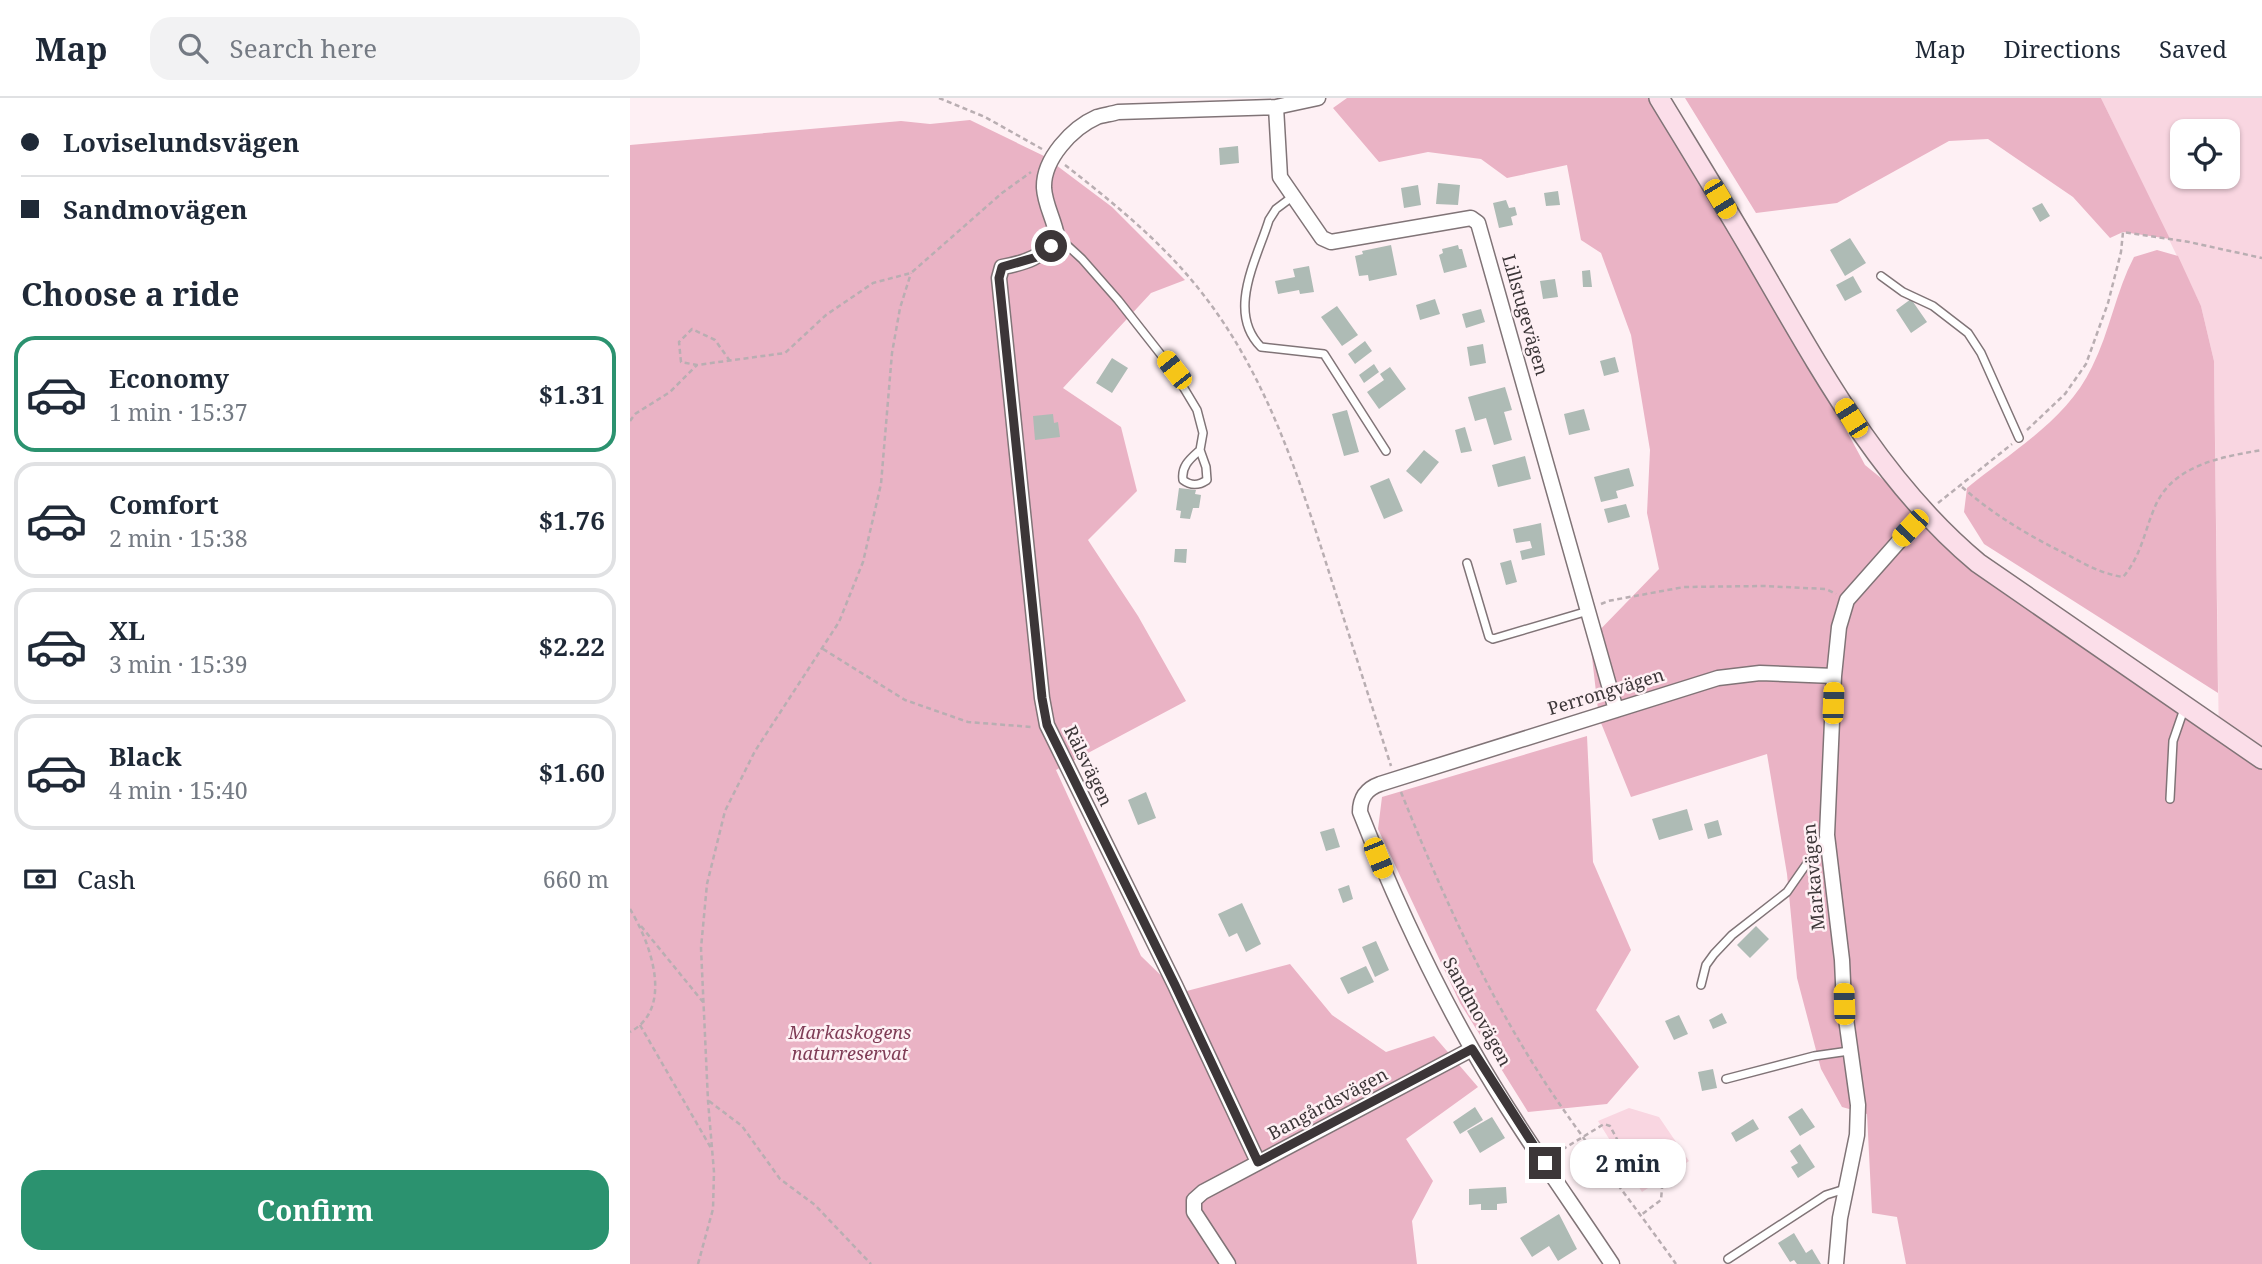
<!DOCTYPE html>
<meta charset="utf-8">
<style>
body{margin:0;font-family:"Noto Serif",serif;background:#f2f2f3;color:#1f2937;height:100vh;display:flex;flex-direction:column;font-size:26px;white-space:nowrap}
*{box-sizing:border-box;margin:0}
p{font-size:23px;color:#747a83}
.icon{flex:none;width:38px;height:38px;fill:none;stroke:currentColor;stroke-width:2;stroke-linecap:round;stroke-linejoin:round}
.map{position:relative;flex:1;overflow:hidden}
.panel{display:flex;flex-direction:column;background:#fff;width:630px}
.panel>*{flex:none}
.banner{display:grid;align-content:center;height:154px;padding:0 21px;background:#fff}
.buttons{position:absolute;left:1540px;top:21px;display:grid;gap:14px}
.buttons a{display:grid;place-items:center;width:70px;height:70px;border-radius:14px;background:#fff;box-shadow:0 2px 5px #0004;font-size:35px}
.end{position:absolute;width:32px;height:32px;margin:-16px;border:9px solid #3c3638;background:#fff;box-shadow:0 0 0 4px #fff}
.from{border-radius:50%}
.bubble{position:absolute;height:49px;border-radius:21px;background:#fff;box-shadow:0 2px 5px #0004;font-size:23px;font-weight:700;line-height:49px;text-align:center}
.car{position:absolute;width:21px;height:42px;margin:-21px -10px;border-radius:9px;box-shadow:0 0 5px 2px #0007;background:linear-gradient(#f5c518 24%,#345 0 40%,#f5c518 0 76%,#345 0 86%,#f5c518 0)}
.banner b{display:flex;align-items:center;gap:24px;height:66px;font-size:26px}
.banner b+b{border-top:2px solid #e0e1e3}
.banner i{width:18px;height:18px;background:#1f2937}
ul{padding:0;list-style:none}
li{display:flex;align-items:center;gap:21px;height:116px;margin:0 14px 10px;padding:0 7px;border:4px solid #e0e1e3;border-radius:21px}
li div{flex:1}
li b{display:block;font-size:26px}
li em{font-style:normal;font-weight:700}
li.current{border-color:#2b926f}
li>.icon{width:63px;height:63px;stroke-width:1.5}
h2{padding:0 21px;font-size:32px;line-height:84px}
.pay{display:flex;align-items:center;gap:18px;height:77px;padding:0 21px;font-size:26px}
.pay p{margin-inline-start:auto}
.button{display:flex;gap:14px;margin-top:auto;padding:14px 21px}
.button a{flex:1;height:80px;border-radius:21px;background:#2b926f;color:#fff;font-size:28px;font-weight:700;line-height:80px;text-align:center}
header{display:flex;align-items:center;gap:42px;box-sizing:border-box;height:98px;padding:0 35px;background:#fff;border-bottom:2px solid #e0e1e3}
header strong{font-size:33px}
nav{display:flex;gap:38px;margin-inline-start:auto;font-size:24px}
.search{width:490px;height:63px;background:#f2f2f3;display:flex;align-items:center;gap:18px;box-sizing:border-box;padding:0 24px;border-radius:21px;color:#747a83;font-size:26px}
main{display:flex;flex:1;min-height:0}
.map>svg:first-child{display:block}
</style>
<header>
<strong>Map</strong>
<div class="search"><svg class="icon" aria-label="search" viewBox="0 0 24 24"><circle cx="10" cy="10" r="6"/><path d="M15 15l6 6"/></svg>Search here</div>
<nav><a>Map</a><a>Directions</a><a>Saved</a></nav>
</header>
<main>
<section class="panel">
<div class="banner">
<b><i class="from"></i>Loviselundsvägen</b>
<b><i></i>Sandmovägen</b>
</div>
<h2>Choose a ride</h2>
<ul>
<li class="current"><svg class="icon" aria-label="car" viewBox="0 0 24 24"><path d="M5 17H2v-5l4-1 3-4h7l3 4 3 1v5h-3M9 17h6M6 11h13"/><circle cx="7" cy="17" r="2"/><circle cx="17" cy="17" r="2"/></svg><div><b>Economy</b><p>1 min · 15:37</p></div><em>$1.31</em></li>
<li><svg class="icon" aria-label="car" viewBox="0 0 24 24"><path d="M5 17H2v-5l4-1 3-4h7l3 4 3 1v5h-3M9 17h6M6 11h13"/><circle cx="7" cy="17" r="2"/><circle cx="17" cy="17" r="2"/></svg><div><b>Comfort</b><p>2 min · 15:38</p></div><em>$1.76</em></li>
<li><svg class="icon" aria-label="car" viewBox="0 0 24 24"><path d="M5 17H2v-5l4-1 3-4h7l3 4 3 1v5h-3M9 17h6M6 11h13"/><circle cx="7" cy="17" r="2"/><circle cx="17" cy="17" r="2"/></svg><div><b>XL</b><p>3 min · 15:39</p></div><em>$2.22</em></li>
<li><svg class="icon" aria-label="car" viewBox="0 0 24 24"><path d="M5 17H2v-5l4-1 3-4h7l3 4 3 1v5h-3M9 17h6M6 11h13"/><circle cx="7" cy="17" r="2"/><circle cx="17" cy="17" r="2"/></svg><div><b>Black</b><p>4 min · 15:40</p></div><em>$1.60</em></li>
</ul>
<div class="pay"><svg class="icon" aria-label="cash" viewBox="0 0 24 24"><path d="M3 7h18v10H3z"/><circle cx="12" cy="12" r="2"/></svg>Cash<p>660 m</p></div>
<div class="button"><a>Confirm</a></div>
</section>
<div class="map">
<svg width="1632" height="1166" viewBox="0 0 1632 1166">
<rect width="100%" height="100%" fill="#fef0f4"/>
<path fill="#f9d6e1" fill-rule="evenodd" d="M1471,0H1632V1166L1590,730L1584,263L1571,208ZM1552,33H1598V79H1552Z
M999,1010L1029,1019L1059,1063L1012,1094L968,1023Z"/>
<path fill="#eab3c5" d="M717,0H1025L1155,218L1235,367L1294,415L1632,665V1166H1276L1267,1119L1242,1115L1237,1016L1212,1009L1191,971L1167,880L1157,776L1137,656L1001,699L969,620L960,542L1029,471L1017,415L1020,352L1001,237L971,155L951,142L937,67L877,80L851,61L798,54L749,64L703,10Z
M1055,0H1471L1540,141L1493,134L1480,140L1443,99L1358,41L1319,43L1207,105L1126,115Z
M340,22L414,58L482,109L555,182L521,195L433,290L491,329L507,393L458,442L508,518L556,603L426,672L511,858L549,895L660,866L702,917L756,954L804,938L848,989L776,1041L803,1083L782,1123L787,1166H0V47L271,23L300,26Z
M1527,152L1548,158L1571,208L1584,263L1588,595L1354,446L1334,414L1337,390C1381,354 1437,322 1462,269C1480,233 1486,193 1504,159Z
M957,638L963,764L1001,852L966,912L1009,969L977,1006L898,1014L830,905L748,731L752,699Z"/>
<path fill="#aebbb5" d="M608,48L609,65L590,67L589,50Z
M808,85L830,87L828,107L806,106Z
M788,87L791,107L774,110L771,90Z
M928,93L930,107L916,108L914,95Z
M876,102L879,110L885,109L887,117L881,119L883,127L869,130L863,105Z
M1412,105L1420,118L1410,124L1402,110Z
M1220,140L1236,165L1215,178L1200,152Z
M761,147L767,177L739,183L738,177L729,178L725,158L733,156L732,153Z
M828,147L829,151H832L837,169L814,175L809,157L813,155L812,151Z
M679,168L684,194L670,196L669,192L648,196L645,183L665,179L663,171Z
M960,172L962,189H953L952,173Z
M1223,178L1232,194L1215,203L1206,187Z
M925,181L928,199L913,201L910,183Z
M805,201L810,216L790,222L786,207Z
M1281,201L1297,224L1281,235L1266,212Z
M707,208L728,237L712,248L691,219Z
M851,211L855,224L836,230L832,216Z
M735,243L742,253L725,266L718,256Z
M853,246L856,265L840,268L837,249Z
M985,259L989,274L974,278L970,263Z
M482,260L498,270L482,295L466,285Z
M744,266L749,274L734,285L729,277Z
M760,269L776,291L749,311L737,294L754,282L750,276Z
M875,289L882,312L874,314L882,342L864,347L856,320L845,323L838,299Z
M954,311L960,332L939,337L934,316Z
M717,312L729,354L714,358L702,316Z
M423,316L424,325L428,324L430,339L405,342L403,318Z
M835,329L842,353L831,355L825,332Z
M794,352L809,364L791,386L776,373Z
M895,358L901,381L868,389L862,367Z
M999,370L1004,388L986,393L988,400L971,404L964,379Z
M759,380L773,413L754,421L740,388Z
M549,390L566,392L565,396L571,397L569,410H563L560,421L550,420L551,413L546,412Z
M996,406L1000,419L978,425L974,411Z
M911,425L915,457L892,462L890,453L902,450L900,443L886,445L883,431Z
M545,451H557L556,465L544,464Z
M881,462L887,484L876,487L870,465Z
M516,694L526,720L508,727L498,702Z
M1057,711L1063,732L1029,742L1022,721Z
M1088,722L1092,737L1078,741L1074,726Z
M704,730L710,749L696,753L690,734Z
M719,787L723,801L713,805L708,791Z
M612,805L631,846L616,854L607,835L599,839L588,816Z
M1126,828L1139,841L1120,860L1107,847Z
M746,843L759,872L745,879L732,849Z
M736,868L744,884L718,896L710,880Z
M1092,915L1097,925L1083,931L1079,922Z
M1049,917L1058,936L1044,942L1035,923Z
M1083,971L1087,990L1072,993L1068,974Z
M845,1009L853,1022L830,1036L823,1024Z
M1172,1010L1185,1029L1170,1038L1158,1019Z
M862,1019L875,1040L850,1055L837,1033Z
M1123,1021L1129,1031L1106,1044L1101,1035Z
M1170,1046L1185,1069L1168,1080L1161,1069L1168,1065L1160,1053Z
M876,1089L877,1105L867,1106V1112H851V1106L839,1107V1091Z
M929,1116L947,1151L928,1163L919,1148L902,1159L890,1140Z
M1164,1135L1176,1155L1182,1151L1191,1166H1167L1164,1162L1160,1164L1148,1145Z"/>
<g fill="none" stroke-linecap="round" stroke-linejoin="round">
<defs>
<path id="lane" d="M662,99L646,111L639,122C627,161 596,214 631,249L694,256L756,353
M427,138L452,161L488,202L543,272L567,312L573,335L570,352L576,369L577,382C568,388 561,388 553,382C551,368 560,361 570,352
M1251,178L1273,194L1303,208L1338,235L1351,255L1389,340
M837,465L859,539L863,541L958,513
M1540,701L1543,643L1554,611
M1071,887L1076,867L1084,856L1102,837L1157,794L1196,738
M1096,981L1184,958L1219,953
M1098,1161L1196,1097L1215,1091"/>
<path id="street" d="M646,9L650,79L692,140L701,144L841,120L848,125L986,612
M628,1064L545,887L417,627L412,600L369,180L372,169C394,165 415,159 427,138C424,121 415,107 414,90C413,61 442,30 467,19C473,17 482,16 488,14L646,9L688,0
M598,1166L564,1114V1102L573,1094L842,951
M982,1166C935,1095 884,1025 842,951C799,875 762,795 730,714C730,700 736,691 750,686L1088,580L1130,575L1204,578
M1206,1166L1210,1120L1227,1037L1228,1007L1214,906L1212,862L1197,737L1204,578L1209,529L1217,502L1294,415"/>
<path id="secondary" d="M1029,0C1063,56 1097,111 1130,168C1192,275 1252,385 1348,465L1632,661"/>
</defs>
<use href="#lane" stroke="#807477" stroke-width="10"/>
<use href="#street" stroke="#807477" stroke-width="17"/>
<use href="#secondary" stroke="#807477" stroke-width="22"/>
<path stroke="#b9aeb2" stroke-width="2.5" stroke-dasharray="5 3.5" stroke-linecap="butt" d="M309,0L355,19L412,51
M435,67C481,103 527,140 564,185C633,268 666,370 698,471C719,537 740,602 761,668
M100,263L85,242L62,231L49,244L51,264L67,267L155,255L196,217L243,185L281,175L372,95L401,74
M0,323L5,316L40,294L67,267
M1397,332L1435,296L1456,266L1478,205L1491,154L1493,134L1559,144L1632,160
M1332,389C1364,417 1399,438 1438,457C1456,467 1473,476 1493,479C1511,458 1514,435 1524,411C1541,367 1591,359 1632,352
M1308,405L1382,346
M971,506L978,503L1054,489L1134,488L1196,491L1206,496
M193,551L275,602L338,624L402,629
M771,694C815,804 865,914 933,1011C970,1064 1009,1114 1046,1166
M0,811C20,844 45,910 0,934
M11,828L73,904
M10,927L81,1050
M79,1003L112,1028L150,1081L185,1107L241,1166
M925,1056L974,1026L980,1028L988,1043L1004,1047L1032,1090L1031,1102L1011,1117
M68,1166L83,1111L84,1074L78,1003L71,850L77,786L95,713L125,653L209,524L233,464L251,386L262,255L270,210L281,175"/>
<use href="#lane" stroke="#fff" stroke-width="7"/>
<use href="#street" stroke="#fff" stroke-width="14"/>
<use href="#secondary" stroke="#fbdee9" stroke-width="19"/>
</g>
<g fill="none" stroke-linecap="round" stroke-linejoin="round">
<path stroke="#3c3638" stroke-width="9" d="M421,148L407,159L372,169L369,180L412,600L417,627L545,887L628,1064L842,951L915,1065"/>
</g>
<g text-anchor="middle" stroke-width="5" stroke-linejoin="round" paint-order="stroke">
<g font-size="18" fill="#3c3638" stroke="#fef0f4">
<text transform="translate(895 217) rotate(74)" y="6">Lillstugevägen</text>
<text transform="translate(976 594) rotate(-17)" y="6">Perrongvägen</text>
<text transform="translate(458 668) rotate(64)" y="6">Rälsvägen</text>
<text transform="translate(1184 779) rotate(-95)" y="6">Markavägen</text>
<text transform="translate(847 914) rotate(61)" y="6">Sandmovägen</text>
<text transform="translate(698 1006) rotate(-28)" y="6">Bangårdsvägen</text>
</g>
<g font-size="18" font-style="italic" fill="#7f3c56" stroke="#fef0f4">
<text x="220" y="941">Markaskogens<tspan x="220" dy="21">naturreservat</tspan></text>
</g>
</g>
</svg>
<div class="buttons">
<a><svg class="icon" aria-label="locate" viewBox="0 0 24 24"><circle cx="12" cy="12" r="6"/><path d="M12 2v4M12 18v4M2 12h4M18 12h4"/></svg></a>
</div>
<i class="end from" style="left:421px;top:148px"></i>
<i class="end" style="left:915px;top:1065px"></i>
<div class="bubble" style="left:940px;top:1041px;width:116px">2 min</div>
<i class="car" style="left:1090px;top:101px;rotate:149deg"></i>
<i class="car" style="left:544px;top:272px;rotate:322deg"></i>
<i class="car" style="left:1221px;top:320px;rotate:328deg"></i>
<i class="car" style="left:1280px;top:430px;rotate:223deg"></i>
<i class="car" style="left:1203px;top:605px;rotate:2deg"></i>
<i class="car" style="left:748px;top:760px;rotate:158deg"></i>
<i class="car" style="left:1214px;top:906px;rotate:358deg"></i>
</div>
</main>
